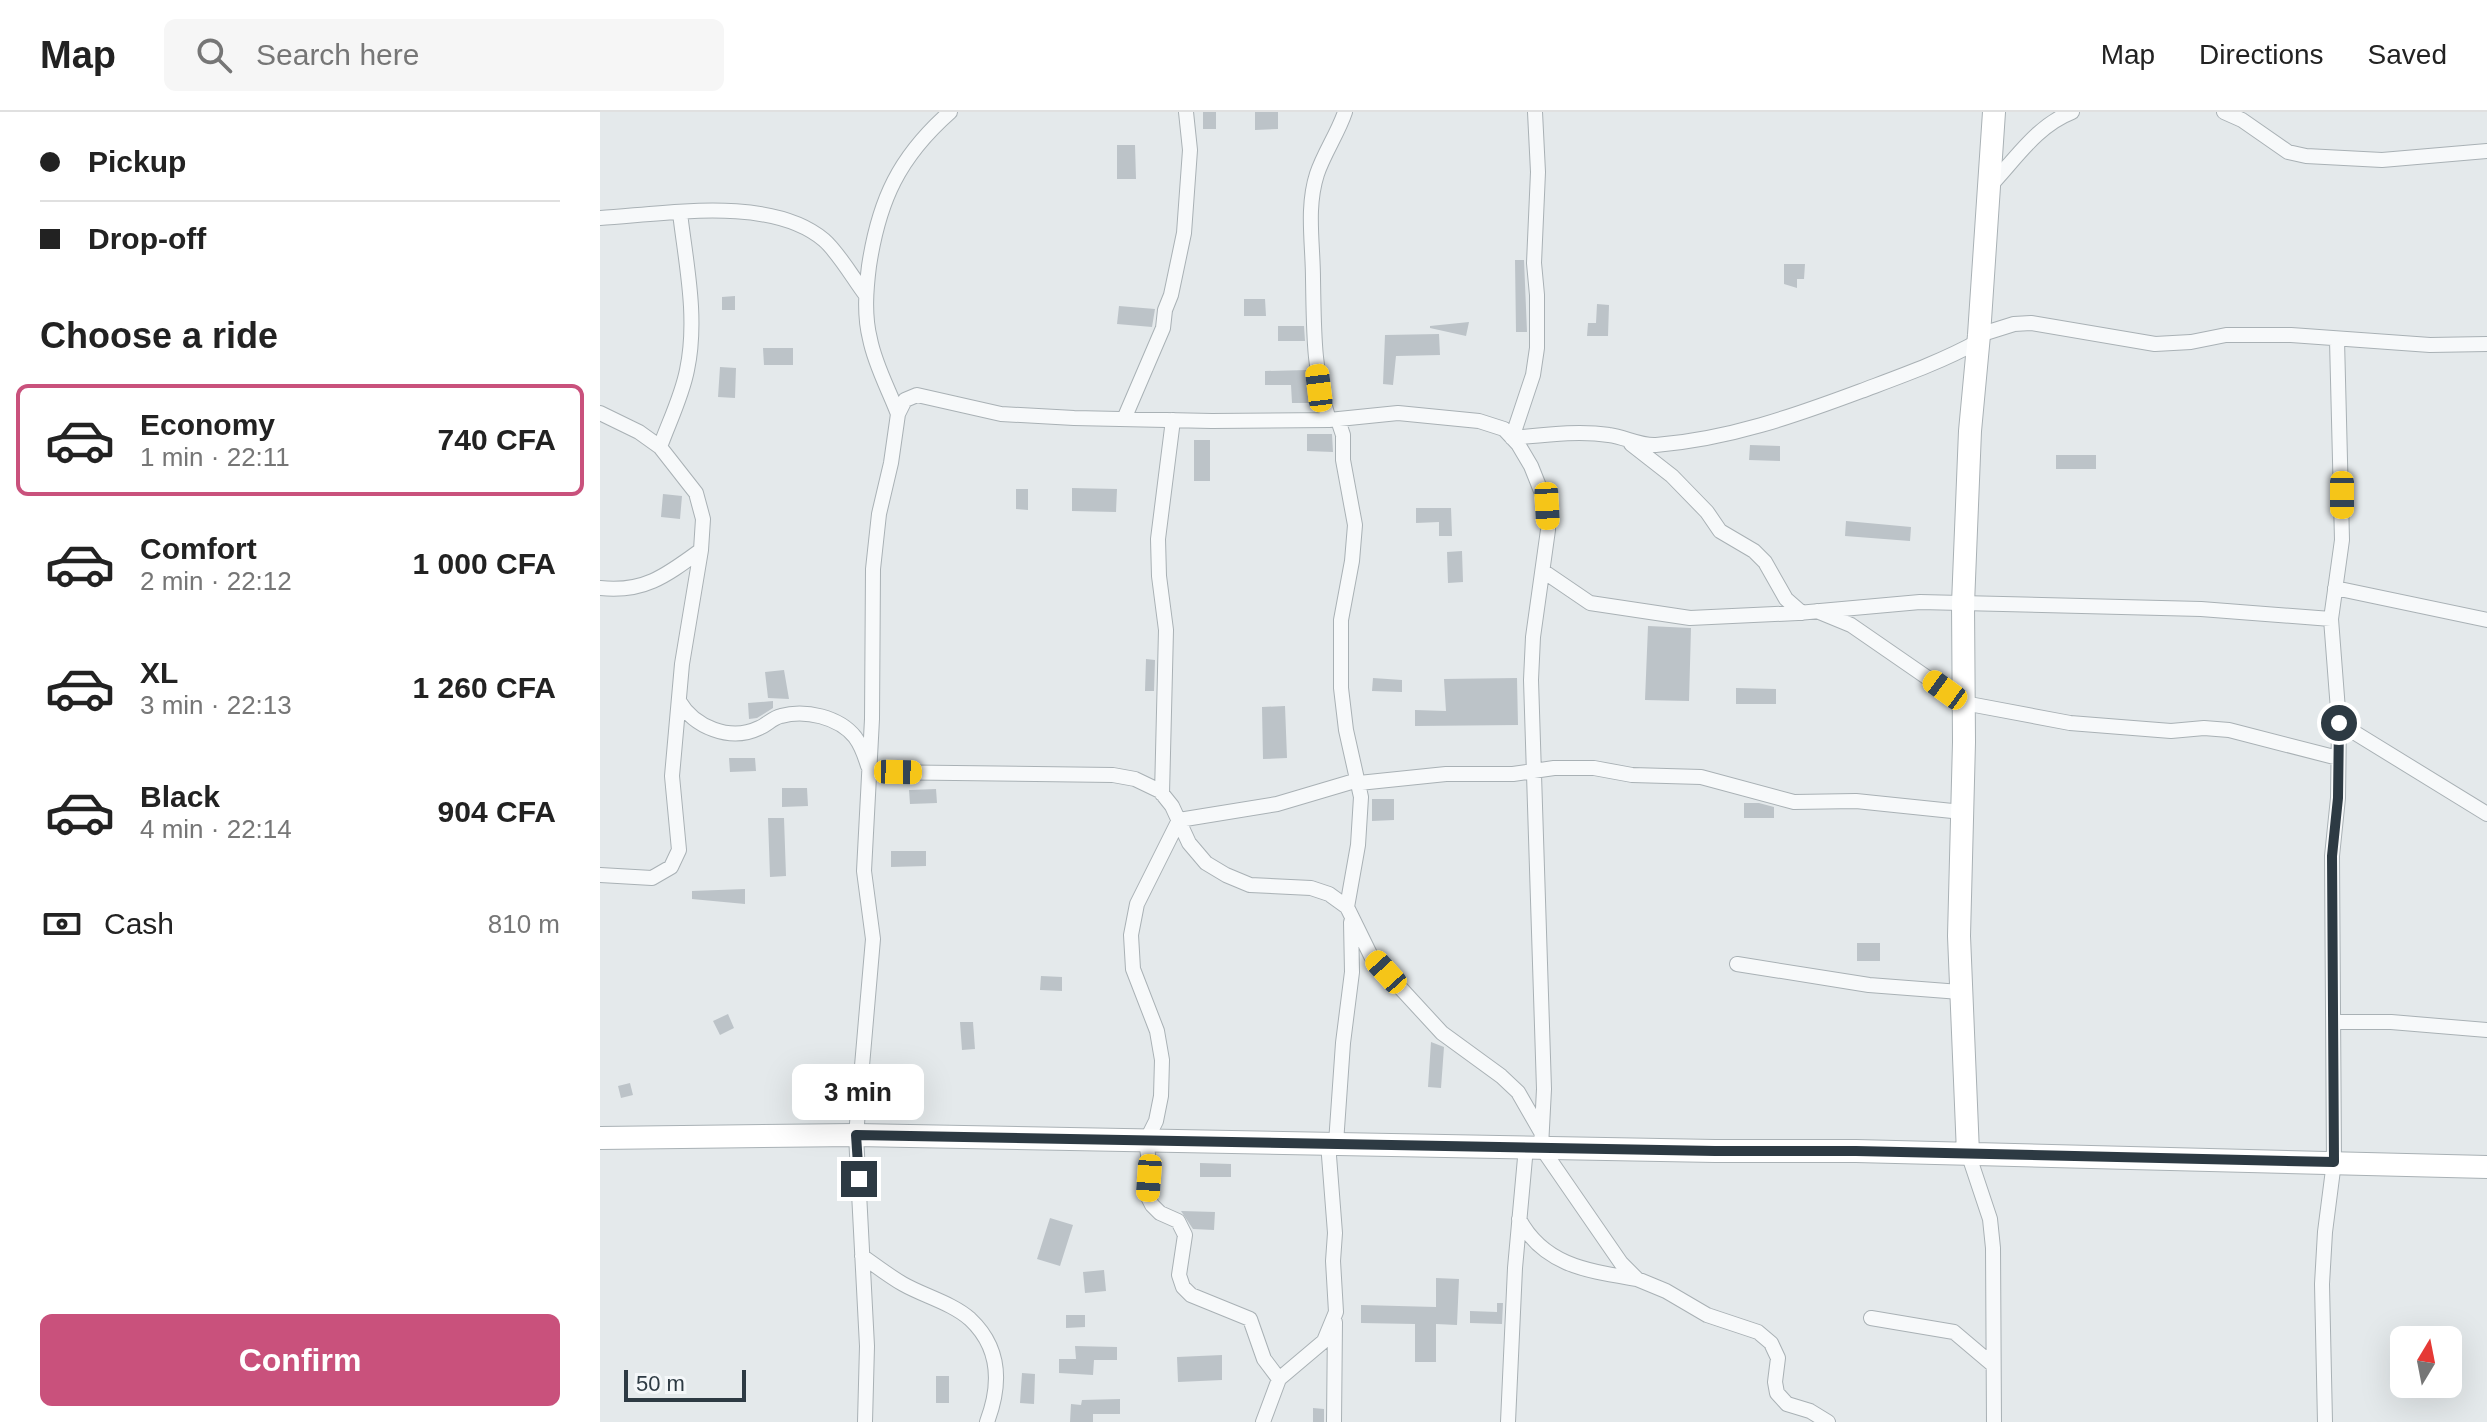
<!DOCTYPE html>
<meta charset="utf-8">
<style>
body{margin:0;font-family:Arial,sans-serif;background:#f6f6f6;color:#222;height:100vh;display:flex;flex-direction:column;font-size:30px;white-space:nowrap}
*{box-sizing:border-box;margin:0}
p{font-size:26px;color:#767676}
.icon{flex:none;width:44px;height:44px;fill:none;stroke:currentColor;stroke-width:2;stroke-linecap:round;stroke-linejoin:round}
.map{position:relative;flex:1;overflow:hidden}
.panel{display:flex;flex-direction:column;background:#fff;width:600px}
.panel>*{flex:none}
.banner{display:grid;align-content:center;height:176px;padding:0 40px;background:#fff}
.needle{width:52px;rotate:10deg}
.fabs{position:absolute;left:1790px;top:1214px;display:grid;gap:16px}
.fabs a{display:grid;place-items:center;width:72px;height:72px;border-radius:12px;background:#fff;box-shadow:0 8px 32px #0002;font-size:40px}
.scale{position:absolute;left:24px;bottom:20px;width:122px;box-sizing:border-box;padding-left:8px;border:4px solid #2d3a43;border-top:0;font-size:22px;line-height:28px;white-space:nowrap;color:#2d3a43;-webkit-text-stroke:6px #f4f7f9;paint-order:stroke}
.end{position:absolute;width:36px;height:36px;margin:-18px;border:10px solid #2d3a43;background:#fff;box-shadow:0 0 0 4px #fff}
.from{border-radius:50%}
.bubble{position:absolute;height:56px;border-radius:12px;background:#fff;box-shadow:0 8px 32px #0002;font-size:26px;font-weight:700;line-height:56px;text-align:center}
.car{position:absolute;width:24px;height:48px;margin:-24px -12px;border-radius:10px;box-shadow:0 0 6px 2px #0007;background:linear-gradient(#f5c518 24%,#345 0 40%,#f5c518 0 76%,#345 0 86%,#f5c518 0)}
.banner b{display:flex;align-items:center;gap:28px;height:76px;font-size:30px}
.banner b+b{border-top:2px solid #e0e0e0}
.banner i{width:20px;height:20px;background:#222}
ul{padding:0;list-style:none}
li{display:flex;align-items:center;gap:24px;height:112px;margin:0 16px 12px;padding:0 24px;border:4px solid transparent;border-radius:12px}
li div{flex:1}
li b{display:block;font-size:30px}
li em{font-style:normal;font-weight:700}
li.selected{border-color:#c9517c}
li>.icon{width:72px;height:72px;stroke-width:1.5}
h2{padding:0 40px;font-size:36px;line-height:96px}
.pay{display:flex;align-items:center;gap:20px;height:88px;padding:0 40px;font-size:30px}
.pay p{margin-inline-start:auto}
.button{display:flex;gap:16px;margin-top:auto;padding:16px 40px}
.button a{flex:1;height:92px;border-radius:12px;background:#c9517c;color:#fff;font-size:32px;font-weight:700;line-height:92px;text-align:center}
header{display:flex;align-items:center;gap:48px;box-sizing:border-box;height:112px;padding:0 40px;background:#fff;border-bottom:2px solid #e0e0e0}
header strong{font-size:38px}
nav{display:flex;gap:44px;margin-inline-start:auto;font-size:28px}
.search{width:560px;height:72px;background:#f6f6f6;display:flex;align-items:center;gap:20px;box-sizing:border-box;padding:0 28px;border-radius:12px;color:#767676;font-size:30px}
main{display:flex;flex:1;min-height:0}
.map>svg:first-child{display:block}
</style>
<header>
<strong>Map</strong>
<div class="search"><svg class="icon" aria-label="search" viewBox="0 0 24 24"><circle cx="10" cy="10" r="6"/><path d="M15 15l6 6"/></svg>Search here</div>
<nav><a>Map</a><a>Directions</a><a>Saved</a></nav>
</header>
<main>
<section class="panel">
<div class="banner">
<b><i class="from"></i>Pickup</b>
<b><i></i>Drop-off</b>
</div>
<h2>Choose a ride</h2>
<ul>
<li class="selected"><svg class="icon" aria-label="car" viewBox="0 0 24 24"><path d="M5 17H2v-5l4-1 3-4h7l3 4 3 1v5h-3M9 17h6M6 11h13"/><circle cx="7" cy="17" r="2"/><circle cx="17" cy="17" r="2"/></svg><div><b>Economy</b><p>1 min · 22:11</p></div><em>740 CFA</em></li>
<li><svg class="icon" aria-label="car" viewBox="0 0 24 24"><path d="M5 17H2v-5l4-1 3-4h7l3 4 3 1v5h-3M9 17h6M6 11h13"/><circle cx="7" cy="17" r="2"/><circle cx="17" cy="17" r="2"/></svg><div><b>Comfort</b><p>2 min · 22:12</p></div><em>1 000 CFA</em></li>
<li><svg class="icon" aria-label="car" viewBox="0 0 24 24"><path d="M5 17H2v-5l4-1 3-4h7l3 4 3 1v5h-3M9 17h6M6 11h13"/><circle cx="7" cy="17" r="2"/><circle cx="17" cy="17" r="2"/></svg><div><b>XL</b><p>3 min · 22:13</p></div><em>1 260 CFA</em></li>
<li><svg class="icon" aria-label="car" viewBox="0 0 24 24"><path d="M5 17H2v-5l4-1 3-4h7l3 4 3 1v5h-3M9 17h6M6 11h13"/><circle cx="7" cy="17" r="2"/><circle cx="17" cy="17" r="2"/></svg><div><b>Black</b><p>4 min · 22:14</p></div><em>904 CFA</em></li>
</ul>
<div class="pay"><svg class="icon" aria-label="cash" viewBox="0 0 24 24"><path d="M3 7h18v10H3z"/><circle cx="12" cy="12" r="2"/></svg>Cash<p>810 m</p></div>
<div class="button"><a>Confirm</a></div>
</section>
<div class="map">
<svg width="1887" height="1310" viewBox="0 0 1887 1310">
<rect width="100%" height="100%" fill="#e4e9eb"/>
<path fill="#bcc3c8" d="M603,0H616V17H603Z
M655,0H678V17L655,18Z
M517,33H535L536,67H517Z
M915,148H924L927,220H916Z
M1184,152H1205L1204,167H1197V176L1184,172Z
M135,184V198H122V185Z
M644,187H665L666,204H644Z
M997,192L1009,193L1008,224H987L988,211H996Z
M519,194L555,197L552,215L517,212Z
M869,210L866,224L830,216V214Z
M678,214H704L705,229H678Z
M839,222L840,243L796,244L793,273L783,272L785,223Z
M163,236H193V253H164Z
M120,255L136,256L135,286L118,285Z
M707,258L710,291H692L691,273H665V259Z
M707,322H732L733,340L707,339Z
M594,328H610V369H594Z
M1150,333L1180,334V349L1149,348Z
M1456,343H1496V357H1456Z
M472,376L517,377L516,400L472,399Z
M416,377H428V398L416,397Z
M63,382L82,384L80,407L61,405Z
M816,396H851L852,424H839V410L816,411Z
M1246,409L1311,415L1310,429L1245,424Z
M862,439L863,470L848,471L847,440Z
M1048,514L1091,516L1089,589L1045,588Z
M546,547L555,548L554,579H545Z
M184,558L189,587L168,586L165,560Z
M773,566L802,568V580L772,579Z
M917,566L918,613L815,614V598L846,599L844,567Z
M1136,576L1176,577V592H1136Z
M173,589V596L157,606L149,607L148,591Z
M685,594L687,646L663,647L662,595Z
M129,646H155L156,659L130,660Z
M182,676H207L208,694L182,695Z
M336,677L337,691L310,692L309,678Z
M772,687H794V708L772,709Z
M1144,691H1159L1174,695V706H1144Z
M168,706H184L186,764L170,765Z
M291,739H326V754L291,755Z
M145,777V792L92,787V779Z
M1257,831H1280V849H1257Z
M441,864L462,865V879L440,878Z
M128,902L134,916L120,923L113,909Z
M360,910H373L375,937L362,938Z
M831,930L844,935L841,976L828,975Z
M30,971L33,983L21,986L18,974Z
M600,1051L631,1052V1065H600Z
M581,1099L615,1100L614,1118L593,1117Z
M450,1106L473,1113L460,1154L437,1147Z
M504,1158L506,1179L485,1181L483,1160Z
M836,1166L859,1167L857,1213L836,1212V1250H815V1212L761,1211V1193L836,1195Z
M897,1191H903L902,1212L870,1211V1199L897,1200Z
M466,1203H485V1215L466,1216Z
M475,1234L517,1235V1248H494L493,1263L459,1261V1247H476Z
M622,1243V1268L578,1270L577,1245Z
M422,1261L435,1262L434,1292L420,1291Z
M336,1264H349V1291H336Z
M520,1287V1302H493V1310H470L471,1292L481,1293L482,1288Z
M713,1296L724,1297V1310H713Z"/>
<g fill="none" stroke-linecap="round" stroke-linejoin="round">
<defs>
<path id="street" d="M935,0L938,60L934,151L937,183V236L933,263L912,326C943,323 978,318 1009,323C1025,325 1040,334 1056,333C1129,327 1194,304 1261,279C1301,264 1341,250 1379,229
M1624,0L1642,8L1688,40L1706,44L1782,48L1887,39
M1389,75C1415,48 1436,14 1472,0
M0,106C65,102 171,83 224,128C238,140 253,166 265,182
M1379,223L1414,212L1431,211L1555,232L1591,230L1626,223H1691L1830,233L1887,232
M0,301L39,320L60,335L96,381L103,407L101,438L82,552L72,664L79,738L71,755L52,766L0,763
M298,302C289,278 275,253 270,227C264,203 266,178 269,154C279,88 299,45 350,0
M524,307L563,216L565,198L571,183L584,121L590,38L586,0
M729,308C713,259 714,218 713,167C713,132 706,96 717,62C724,41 738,21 745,0
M738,308L743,323V348L755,413L752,449L741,508V576L746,618L761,685L758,733L747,795
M1031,332L1072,364L1107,400L1120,419L1154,439L1165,450L1186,487L1202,501
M60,335C69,310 82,284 87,258C98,206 86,152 80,101
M943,459L990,491L1090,506L1198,501L1320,490L1601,497L1731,507
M0,476C44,481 67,463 101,438
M1735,476L1887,508
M1217,499L1251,513L1364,591L1470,611L1571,619L1604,616L1629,618L1738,646
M79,589C94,615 130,630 159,616C167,613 172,606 181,604C205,597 239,605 255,625C261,633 265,644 268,654
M1739,611L1887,702
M271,660L513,663L535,667L560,679L572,694L589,731L606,751L626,763L650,773L711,776L729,782L747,795L771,844L842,921L901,964L918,980L941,1020
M759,671L846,662H913L954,656H994L1032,663L1101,665L1194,690L1256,689L1362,700
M562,682L566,518L559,464L558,427L573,308
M1137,852L1269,873L1360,880
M1734,910H1791L1887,918
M736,1031L743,931L752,860L751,810
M1368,1041L1390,1107L1393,1136L1394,1310
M919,1107C944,1154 989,1159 1037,1167
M262,1144C275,1153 289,1164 303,1172C324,1184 352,1191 370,1207C401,1236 401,1273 387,1310
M1271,1206L1354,1220L1393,1253
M679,1267L664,1247L650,1207L591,1183L583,1175L579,1163L585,1123L578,1109L560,1101L552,1093L548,1085L550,1056L546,1029L556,1009L561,984L562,948L557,919L533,857L531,823L537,792L579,708L677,692L758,668
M265,1310L267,1234L256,1023L273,827L264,759L272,607L273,457L279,402L291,351L298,302L305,288L317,283L401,302L474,306L612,309L729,308L798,301L879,309L904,317L918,332L931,354L947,394L948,418L933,525L931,568L944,977L941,1035L1021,1151L1037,1167L1066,1179L1107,1203L1158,1220L1171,1231L1178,1246L1175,1270L1177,1281L1187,1292L1210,1299L1228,1310
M663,1310L679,1267L724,1229L736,1200L733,1149L735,1121L728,1031
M734,1310L735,1210
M908,1310L915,1156L926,1035
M1725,1310L1722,1172L1725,1120L1734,1050L1732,744L1738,686L1739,611L1731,507L1742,428L1737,228"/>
<path id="secondary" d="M0,1026L256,1023L1115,1039H1256L1887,1055
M1368,1041L1359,824L1364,630L1363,492L1370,319L1379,223L1394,0"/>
</defs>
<use href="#street" stroke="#a9b1b5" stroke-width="16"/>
<use href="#secondary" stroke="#a9b1b5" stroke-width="24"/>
<use href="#street" stroke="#f7f9fa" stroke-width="14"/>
<use href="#secondary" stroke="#fff" stroke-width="22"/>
</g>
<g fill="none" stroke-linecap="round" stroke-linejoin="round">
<path stroke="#2d3a43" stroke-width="10" d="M259,1067L256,1023L1115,1039H1256L1734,1050L1732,744L1738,686L1739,611"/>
</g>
</svg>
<div class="fabs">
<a><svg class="needle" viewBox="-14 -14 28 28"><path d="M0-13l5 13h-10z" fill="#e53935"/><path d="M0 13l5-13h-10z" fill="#767676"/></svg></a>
</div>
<div class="scale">50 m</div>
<i class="end from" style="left:1739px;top:611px"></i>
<i class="end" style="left:259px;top:1067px"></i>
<div class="bubble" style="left:192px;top:952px;width:132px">3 min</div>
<i class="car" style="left:719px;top:276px;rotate:353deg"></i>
<i class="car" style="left:1742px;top:383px;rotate:180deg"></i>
<i class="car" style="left:947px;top:394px;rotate:177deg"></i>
<i class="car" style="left:1345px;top:578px;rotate:306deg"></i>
<i class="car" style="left:298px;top:660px;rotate:91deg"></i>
<i class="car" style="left:786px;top:860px;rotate:318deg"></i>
<i class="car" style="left:549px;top:1066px;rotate:184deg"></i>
</div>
</main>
